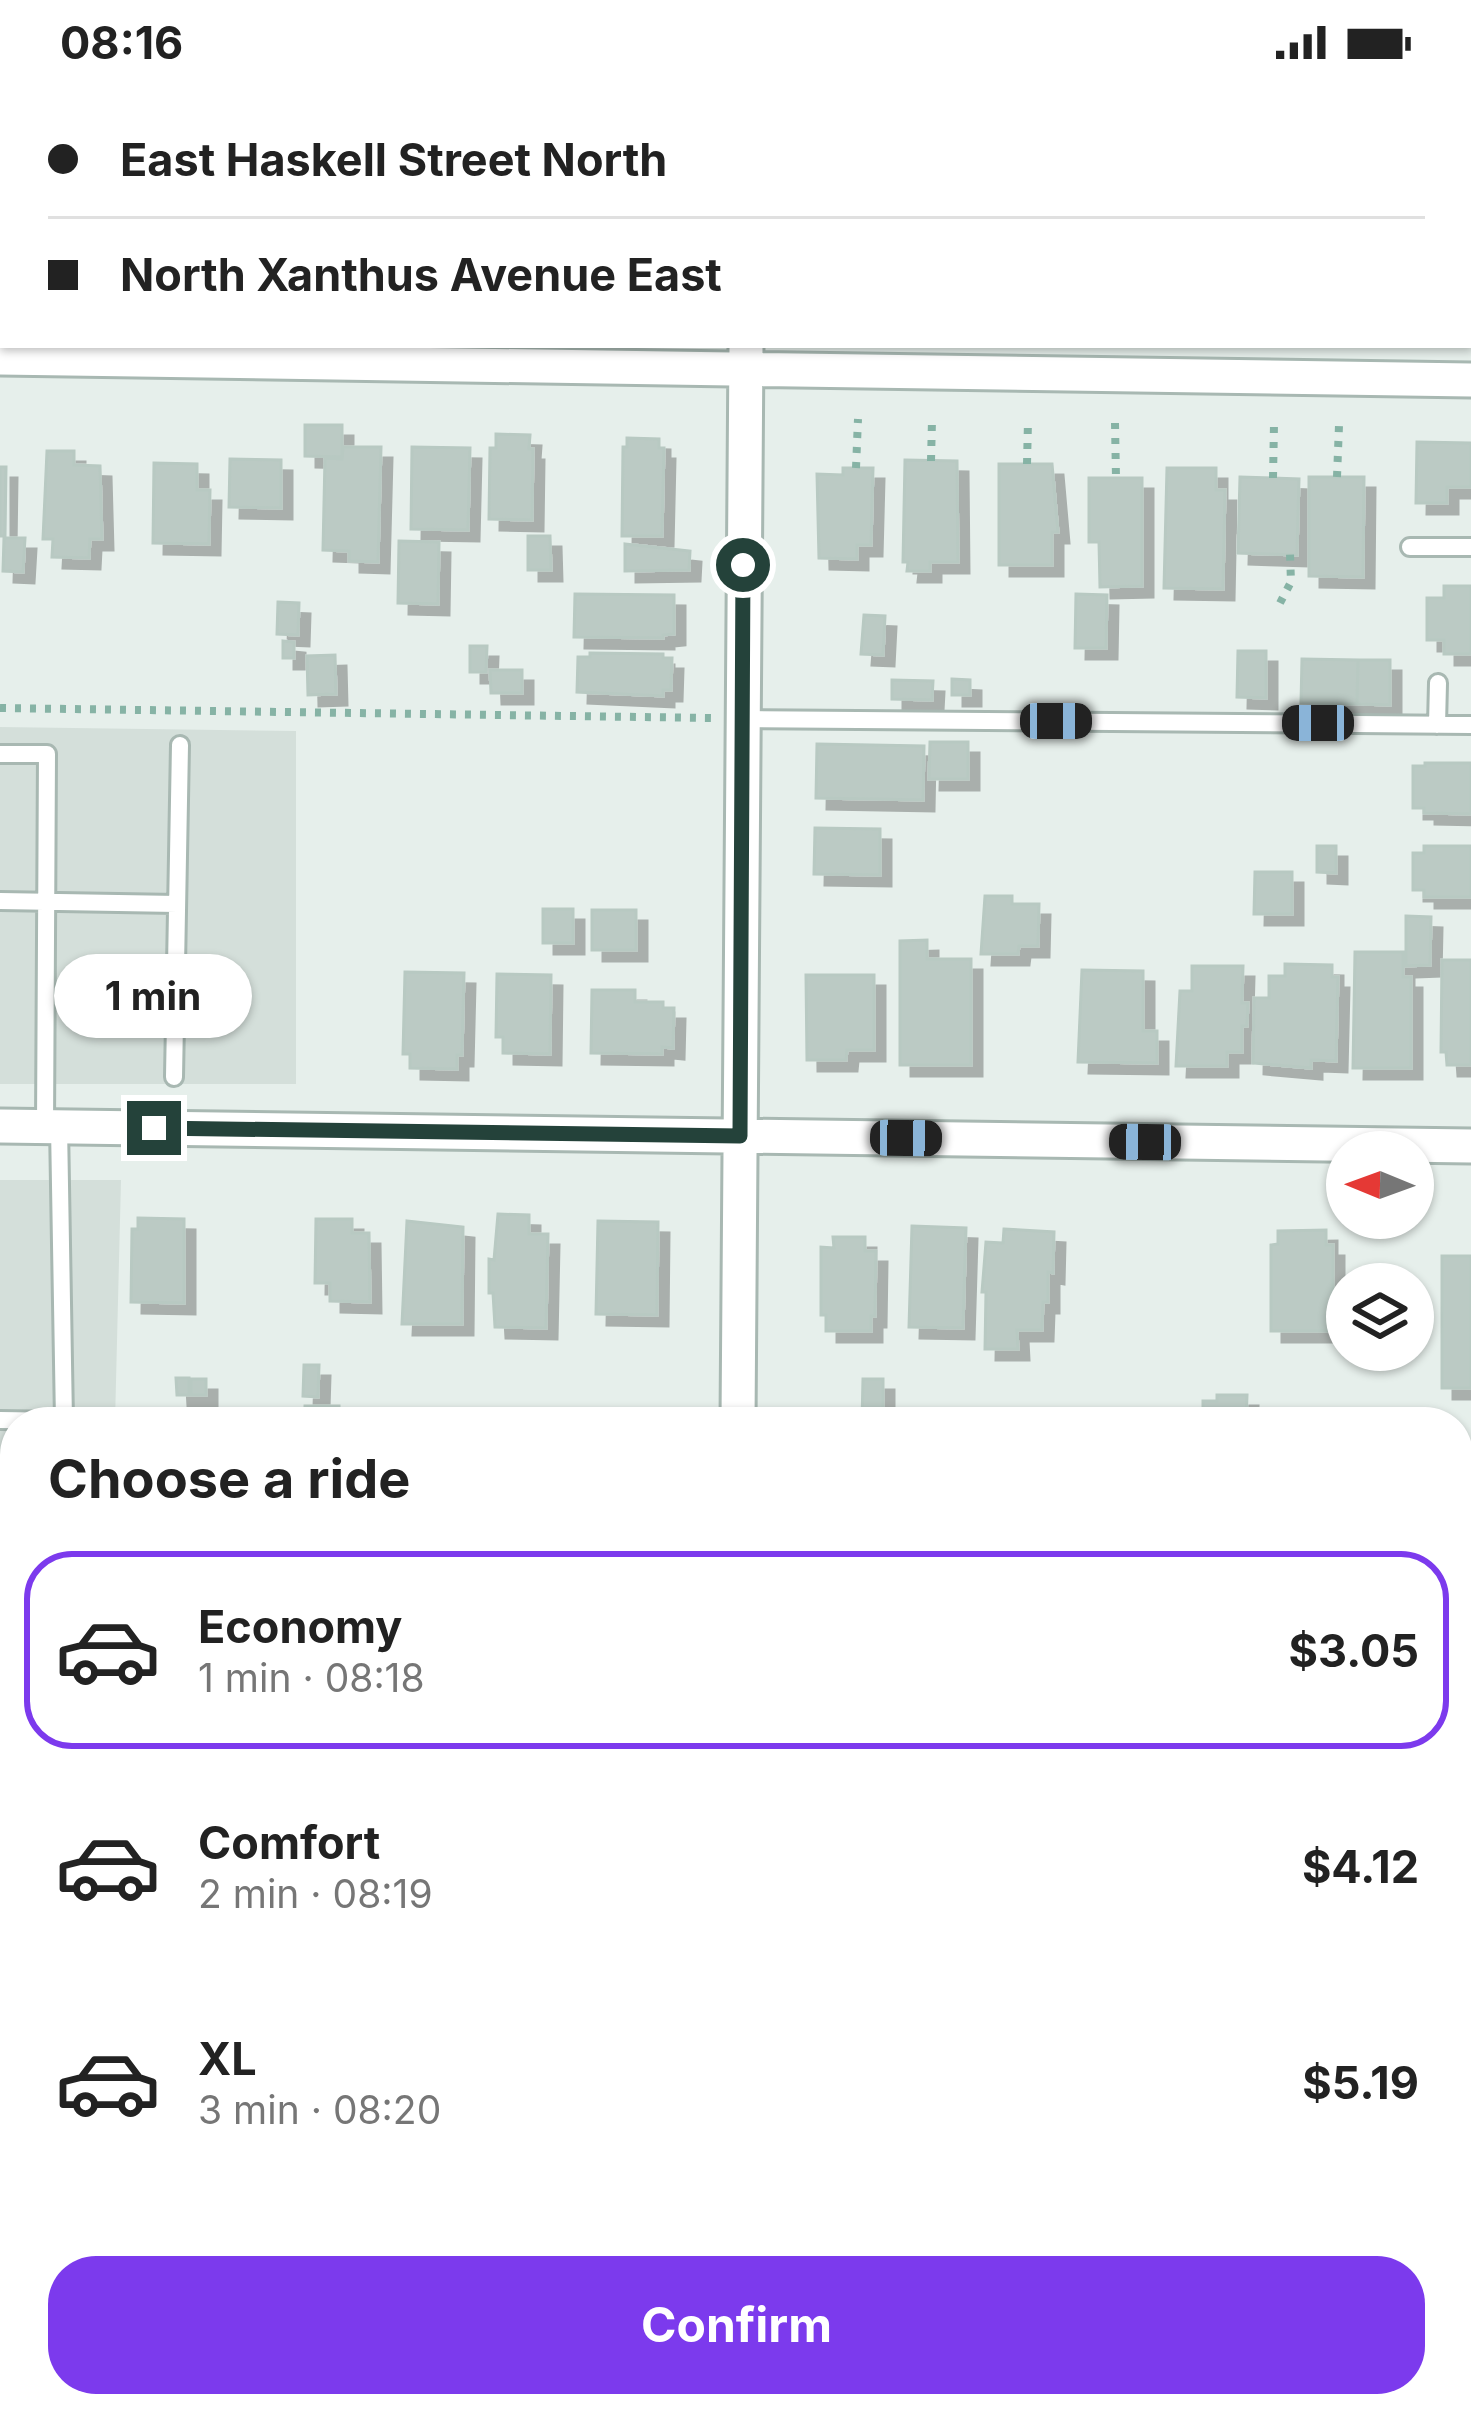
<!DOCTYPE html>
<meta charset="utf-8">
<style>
body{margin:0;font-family:Inter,sans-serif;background:#f2f2f2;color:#222;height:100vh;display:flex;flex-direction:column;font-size:45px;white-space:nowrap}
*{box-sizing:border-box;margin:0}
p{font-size:39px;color:#767676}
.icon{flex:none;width:66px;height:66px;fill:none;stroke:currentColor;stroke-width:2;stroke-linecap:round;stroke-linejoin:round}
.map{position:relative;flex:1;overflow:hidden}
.details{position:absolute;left:0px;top:1323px;width:1473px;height:1011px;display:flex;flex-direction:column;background:#fff;border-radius:48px 48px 0 0;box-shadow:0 3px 9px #0004}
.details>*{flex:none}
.guide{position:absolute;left:0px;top:0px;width:1473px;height:264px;box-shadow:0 3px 9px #0004;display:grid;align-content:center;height:264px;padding:0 48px;background:#fff}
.needle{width:78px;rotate:271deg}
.controls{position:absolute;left:1326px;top:1047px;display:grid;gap:24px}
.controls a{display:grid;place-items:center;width:108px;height:108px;border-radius:50%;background:#fff;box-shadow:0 3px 9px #0004;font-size:60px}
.end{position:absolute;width:54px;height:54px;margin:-27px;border:15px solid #24423a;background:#fff;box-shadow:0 0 0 6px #fff}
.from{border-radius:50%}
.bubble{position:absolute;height:84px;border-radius:42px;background:#fff;box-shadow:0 3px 9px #0004;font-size:39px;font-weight:700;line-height:84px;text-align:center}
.car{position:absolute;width:36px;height:72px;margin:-36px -18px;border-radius:15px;box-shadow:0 0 9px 3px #0007;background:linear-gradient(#222 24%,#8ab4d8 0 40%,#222 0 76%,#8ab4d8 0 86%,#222 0)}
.guide b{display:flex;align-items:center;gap:42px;height:114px;font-size:45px}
.guide b+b{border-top:3px solid #e0e0e0}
.guide i{width:30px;height:30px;background:#222}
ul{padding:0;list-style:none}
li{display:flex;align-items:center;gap:36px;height:198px;margin:0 24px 18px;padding:0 24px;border:6px solid transparent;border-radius:48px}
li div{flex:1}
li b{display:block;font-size:45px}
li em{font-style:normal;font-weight:700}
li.selected{border-color:#7c3aed}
li>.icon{width:108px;height:108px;stroke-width:1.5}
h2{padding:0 48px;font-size:54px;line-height:144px}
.button{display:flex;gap:24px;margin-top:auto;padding:24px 48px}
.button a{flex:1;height:138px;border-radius:48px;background:#7c3aed;color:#fff;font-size:48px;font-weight:700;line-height:138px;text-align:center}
.status{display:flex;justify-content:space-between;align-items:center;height:84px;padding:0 60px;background:#fff;direction:ltr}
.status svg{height:33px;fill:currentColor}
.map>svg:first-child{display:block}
</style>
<div class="status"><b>08:16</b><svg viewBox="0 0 49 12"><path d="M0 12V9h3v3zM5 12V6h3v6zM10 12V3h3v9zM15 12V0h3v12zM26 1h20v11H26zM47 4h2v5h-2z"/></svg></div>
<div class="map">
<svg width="1471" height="2333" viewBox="0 0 1471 2333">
<defs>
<filter id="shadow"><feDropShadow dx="11" dy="11" stdDeviation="0" flood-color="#0004"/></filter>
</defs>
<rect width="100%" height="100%" fill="#e6efeb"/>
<path fill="#d4dfda" d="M0,643L296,647V1000H0Z
M0,1096H121L115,1338H15V1648H0Z"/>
<path fill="#bbcac4" stroke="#b8c9c2" stroke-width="3" filter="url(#shadow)" d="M0,0H16L3,3V66Z
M305,341H342V373L305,372Z
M496,350L530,351L529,365H533L532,436L489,435L490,364H496Z
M627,354L659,355V364H664L662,452H622L623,363H627Z
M1417,358L1471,359V403H1447V419H1416Z
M343,363H381L378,478L349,477V467L323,466L325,374L342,375Z
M412,363L470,364L468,446L411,445Z
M47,367H74V381L100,382L102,455H90L89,474L52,473L53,455H43Z
M230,375L281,376V424L229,423Z
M905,376L957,377L958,478H930V487H907L908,478H903Z
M154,379L197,380V406H210L209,460L153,459Z
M999,380H1052L1058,448H1052V481H999Z
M0,383H6L5,452H0Z
M843,384H873L871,461H857V475L819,474L817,390L843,391Z
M1167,384H1216V406H1225L1223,505L1164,504Z
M1240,393L1299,395L1297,471L1238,469Z
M1309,393H1364L1363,493L1309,492Z
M1089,394H1142V502L1100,503L1099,458H1089Z
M528,452H550L551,486H528Z
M4,454H25L23,488L3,487Z
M399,457L439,458L438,520L398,519Z
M625,460L690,467L689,486L625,487Z
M1444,502H1471V570H1444V556H1427V514H1444Z
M575,510L674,511V550L663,551V554L574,553Z
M1076,510L1107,511L1106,564H1075Z
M278,518L299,519L298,551L277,550Z
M864,531L885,532L883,571L861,570Z
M283,557L294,558V574H283Z
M470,562H487L486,588H470Z
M1238,567H1266V614L1237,613Z
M590,569L663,570V574H672L671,606H663V612L577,608L578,573H590Z
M335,571L336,610L308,611L307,572Z
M1302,575L1358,576L1357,620L1301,619Z
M1358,576H1390V621L1357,620Z
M490,586H522V609H491Z
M952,595L970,596V611H952Z
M892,596L933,597L932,616L892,615Z
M930,658H968V695H929Z
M817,660L924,662L923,716L816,714Z
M1425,679H1471V730L1424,729V724H1413V682H1425Z
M815,744L880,745V791L814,790Z
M1317,762H1336V789L1317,788Z
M1424,762H1471V813H1424V806H1413V769H1424Z
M1255,788H1292V830H1254Z
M985,812H1012V820H1039L1038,862H1019L1018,870H981Z
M543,825H573V859H543Z
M592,826H636V866H592Z
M1406,832L1431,833L1430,881L1406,882Z
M927,856V875H971V981H900V857Z
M1355,868H1403V893H1411V984H1353Z
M1442,876H1471V981H1447L1446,968H1441Z
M1285,880L1332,881V893H1338L1336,977L1311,976V984L1253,979L1254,914H1269V892H1285Z
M1192,882H1243L1242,919H1248L1247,942H1242V968H1227V982H1176L1180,907H1192Z
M1082,886L1143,887V947H1157V979L1078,978Z
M405,888L464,889L462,971H457V985L410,984V970H403Z
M497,890L551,891L550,970L503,969V953H496Z
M806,891H874V966H847L846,976H807Z
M592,906H635V918H663V924H674L673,964L662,963V970L591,969Z
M498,1130L529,1131V1150H548L546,1244L495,1243L493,1209H489V1175L494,1176Z
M138,1134L184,1135V1219L131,1218L132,1145H138Z
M316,1135H352V1149H369L370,1218L330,1217V1199H315Z
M407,1137L463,1143L462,1240H402Z
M598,1137L658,1138L657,1231L596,1230Z
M912,1142L966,1144L963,1244L909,1243Z
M1004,1145L1054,1148L1053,1189L1048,1188V1218H1043L1042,1246H1017L1018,1265H985L986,1208H982L986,1158L1003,1159Z
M1326,1146V1161H1333V1247H1271V1161L1278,1160V1147Z
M833,1153H865V1167H876L875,1232H871V1247H826V1231H821V1163L834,1164Z
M1442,1172H1471V1304H1442Z
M304,1281H319L318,1313L303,1312Z
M176,1294H189V1311H177Z
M191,1295H206V1311H191Z
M863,1295H883V1338H862Z
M1217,1311H1247L1246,1338H1184V1327L1203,1328V1317H1217Z
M305,1322H339V1338H304Z
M214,1327H245V1338H214Z
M550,1328H572V1338H551Z
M1304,1331L1341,1332V1338H1304Z
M1029,1332H1068V1338H1029Z
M1458,1802H1471V1905H1458Z
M1458,2059H1471V2092H1458Z
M0,2113H11L10,2251H0Z
M1458,2185H1471V2294H1458Z"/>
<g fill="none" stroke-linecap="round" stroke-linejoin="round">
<defs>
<path id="lane" d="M1410,463H1471
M742,635L1471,641
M1437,641L1438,599
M0,670H47L45,1042
M0,817L177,820
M174,993L180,661
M0,1336L64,1337L59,1042
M0,2025H15"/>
<path id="street" d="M747,3V0
M0,274L1471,296
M0,1042L1471,1062
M738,1338L746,263
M0,1702H15
M1458,1721H1471
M736,2319V2333"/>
</defs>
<use href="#lane" stroke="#a8b8b2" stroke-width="22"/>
<use href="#street" stroke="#a8b8b2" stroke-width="39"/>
<path stroke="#86b3a5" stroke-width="8" stroke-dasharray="6 9" stroke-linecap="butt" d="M1115,339L1116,394
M931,377L932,336
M1027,380L1028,337
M856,384L858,335
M1337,393L1339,341
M1273,394L1274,340
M1280,519L1291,498L1290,470
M0,624L711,634"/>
<use href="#lane" stroke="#fff" stroke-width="16"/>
<use href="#street" stroke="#fff" stroke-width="33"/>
</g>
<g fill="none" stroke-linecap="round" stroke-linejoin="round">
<path stroke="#24423a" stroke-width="15" d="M154,1044L740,1052L743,481"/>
</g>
</svg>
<div class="controls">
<a><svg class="needle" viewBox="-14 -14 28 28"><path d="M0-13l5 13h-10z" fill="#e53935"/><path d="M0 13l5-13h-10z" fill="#767676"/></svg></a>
<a><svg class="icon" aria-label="layers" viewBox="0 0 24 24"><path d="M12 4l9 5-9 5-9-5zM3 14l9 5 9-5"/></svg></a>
</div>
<i class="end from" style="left:743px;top:481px"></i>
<i class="end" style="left:154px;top:1044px"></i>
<div class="bubble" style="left:54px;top:870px;width:198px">1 min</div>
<i class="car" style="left:1056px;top:637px;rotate:90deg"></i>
<i class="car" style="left:1318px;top:639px;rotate:270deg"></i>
<i class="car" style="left:906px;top:1054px;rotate:91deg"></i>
<i class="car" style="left:1145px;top:1058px;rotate:271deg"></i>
<div class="guide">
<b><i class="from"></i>East Haskell Street North</b>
<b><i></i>North Xanthus Avenue East</b>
</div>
<section class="details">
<h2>Choose a ride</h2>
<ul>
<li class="selected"><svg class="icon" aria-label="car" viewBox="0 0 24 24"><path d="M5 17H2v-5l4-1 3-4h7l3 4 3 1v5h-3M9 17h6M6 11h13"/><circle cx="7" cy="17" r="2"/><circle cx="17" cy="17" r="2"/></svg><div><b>Economy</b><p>1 min · 08:18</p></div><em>$3.05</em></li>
<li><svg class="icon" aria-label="car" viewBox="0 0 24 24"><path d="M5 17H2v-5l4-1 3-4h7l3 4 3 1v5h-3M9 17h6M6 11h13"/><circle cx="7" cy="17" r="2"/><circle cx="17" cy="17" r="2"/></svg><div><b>Comfort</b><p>2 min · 08:19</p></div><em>$4.12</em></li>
<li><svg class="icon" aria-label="car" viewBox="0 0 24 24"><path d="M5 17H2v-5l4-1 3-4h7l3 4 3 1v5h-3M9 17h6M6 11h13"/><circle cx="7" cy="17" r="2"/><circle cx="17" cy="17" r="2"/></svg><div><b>XL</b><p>3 min · 08:20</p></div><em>$5.19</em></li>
</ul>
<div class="button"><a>Confirm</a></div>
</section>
</div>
